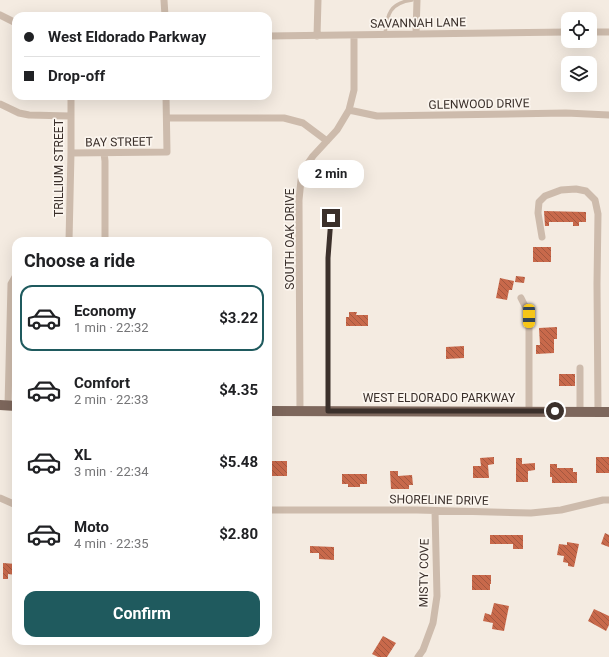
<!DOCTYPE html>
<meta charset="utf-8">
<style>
body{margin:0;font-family:Roboto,sans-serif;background:#f6f6f6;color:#202124;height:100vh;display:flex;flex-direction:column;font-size:15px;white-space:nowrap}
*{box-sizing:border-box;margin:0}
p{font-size:13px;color:#757577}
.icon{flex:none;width:22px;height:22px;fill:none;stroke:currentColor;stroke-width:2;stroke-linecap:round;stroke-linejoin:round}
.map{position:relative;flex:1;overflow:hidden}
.side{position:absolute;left:12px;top:237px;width:260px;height:408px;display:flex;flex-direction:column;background:#fff;border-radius:12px;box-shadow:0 4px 16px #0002}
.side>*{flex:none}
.hud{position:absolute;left:12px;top:12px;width:260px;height:88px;border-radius:12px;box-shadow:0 4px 16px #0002;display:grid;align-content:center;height:88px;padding:0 12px;background:#fff}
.controls{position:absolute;left:561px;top:12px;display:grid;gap:8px}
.controls a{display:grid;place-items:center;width:36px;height:36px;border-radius:8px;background:#fff;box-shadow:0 4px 16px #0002;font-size:20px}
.end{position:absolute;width:18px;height:18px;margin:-9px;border:5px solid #3b302b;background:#fff;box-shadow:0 0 0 2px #fff}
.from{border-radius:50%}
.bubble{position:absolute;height:28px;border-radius:12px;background:#fff;box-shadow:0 4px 16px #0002;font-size:13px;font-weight:700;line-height:28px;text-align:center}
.car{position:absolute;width:12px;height:24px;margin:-12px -6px;border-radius:5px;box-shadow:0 0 3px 1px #0007;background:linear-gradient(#f5c518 24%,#345 0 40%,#f5c518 0 76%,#345 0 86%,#f5c518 0)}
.hud b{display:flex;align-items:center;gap:14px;height:38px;font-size:15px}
.hud b+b{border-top:1px solid #e0e0e0}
.hud i{width:10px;height:10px;background:#202124}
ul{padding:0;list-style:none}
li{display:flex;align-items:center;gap:12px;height:66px;margin:0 8px 6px;padding:0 4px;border:2px solid transparent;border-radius:12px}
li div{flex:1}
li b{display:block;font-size:15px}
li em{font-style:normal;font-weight:700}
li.current{border-color:#1f5a5e}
li>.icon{width:36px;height:36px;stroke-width:1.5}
h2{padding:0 12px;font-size:18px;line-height:48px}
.primary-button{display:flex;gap:8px;margin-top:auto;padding:8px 12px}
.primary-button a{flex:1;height:46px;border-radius:12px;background:#1f5a5e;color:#fff;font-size:16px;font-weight:700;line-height:46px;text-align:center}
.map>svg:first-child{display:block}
</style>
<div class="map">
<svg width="609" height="657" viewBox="0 0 609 657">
<defs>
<pattern id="building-back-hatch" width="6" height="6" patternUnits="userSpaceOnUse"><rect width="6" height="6" fill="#c8694b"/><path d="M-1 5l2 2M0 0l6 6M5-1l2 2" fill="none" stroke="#a4573f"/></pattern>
</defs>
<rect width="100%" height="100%" fill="#f4ebe1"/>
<path fill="url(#building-back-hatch)" d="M544,211L586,212V222H579V226H573V222H549V226H545Z
M533,247H551V262H533Z
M516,276L525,277L524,283L515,282Z
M500,278L514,281L512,290H509L507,300L496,298Z
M349,312H357L356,315H368V326H346V317H349Z
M557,327V339H554V353L536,354V345H540L539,328Z
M464,346V358L446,359V347Z
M559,374H575V386H559Z
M494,457V464L488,465L489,478H473V466H481L480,458Z
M596,457H609V473H596Z
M516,458H522V464L535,463V470L528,471V482H516Z
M269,461H287V476H268V466H269Z
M550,464H557V468H573V472H577V483H552V477H550Z
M390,471H398V476L412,475L413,485H409V489H391Z
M342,474H367V484H360V487H348V484H342Z
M605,533L609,535V547L601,544Z
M490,535H523V549H513V544H490Z
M567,542L579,544L574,567L568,566V563L563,562L564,556L557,555L559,544L567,545Z
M310,546L334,547V560L319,559V553H310Z
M3,563L16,564V575L8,574V579H3Z
M472,575H491V584H490V590H472Z
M494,603L509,606L504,631L492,629L493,623L483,621L485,613L491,615Z
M594,609L609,616V625L606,631L588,621Z
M383,636L396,643L387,657H378L372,654Z"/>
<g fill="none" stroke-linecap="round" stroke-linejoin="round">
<path stroke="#cdbbac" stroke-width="3.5" d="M385,34C387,14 390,3 412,0
M328,410V258L331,218"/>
<path stroke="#cdbbac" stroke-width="7" d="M164,0L165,16
M0,15L16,23
M590,32H609
M416,33L417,0
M268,36L568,32
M317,36L318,0
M0,104L19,113L29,115L70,116
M349,110L377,116L566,113L609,115
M167,118H284L303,123L327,141
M71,153L167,152L166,96
M104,153L105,161V241
M542,237L538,213L539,202L545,196L561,190L576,189L586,191L595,200L598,214L597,284L598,411
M69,241L71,153V96
M521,298L528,312L529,316V411
M8,406L11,284L15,277
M300,411L299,200L301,180L306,166L313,156L337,130L349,110L354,90V35
M580,411V368
M0,498L16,505
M268,510H417L531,513L561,510L603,500H609
M418,657L423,650L433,623L437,596L435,511"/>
<path stroke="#7d675c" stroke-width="10" d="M0,405L16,406
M268,411L609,412"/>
</g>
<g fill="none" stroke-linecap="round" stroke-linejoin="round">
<path stroke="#3b302b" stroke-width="5" d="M331,218L328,258V411H555"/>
</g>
<g text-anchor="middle" stroke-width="3.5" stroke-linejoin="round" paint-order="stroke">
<g font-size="12" fill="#3b302b" stroke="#fbf5ee">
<text transform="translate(418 23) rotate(-1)" y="4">SAVANNAH LANE</text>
<text transform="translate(479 104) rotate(-1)" y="4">GLENWOOD DRIVE</text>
<text transform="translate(119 142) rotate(-1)" y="4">BAY STREET</text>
<text transform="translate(59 168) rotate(-90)" y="4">TRILLIUM STREET</text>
<text transform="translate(290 239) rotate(-90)" y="4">SOUTH OAK DRIVE</text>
<text x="439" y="402">WEST ELDORADO PARKWAY</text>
<text transform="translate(439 500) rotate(1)" y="4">SHORELINE DRIVE</text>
<text transform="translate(424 573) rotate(-89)" y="4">MISTY COVE</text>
</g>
</g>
</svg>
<div class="controls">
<a><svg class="icon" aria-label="locate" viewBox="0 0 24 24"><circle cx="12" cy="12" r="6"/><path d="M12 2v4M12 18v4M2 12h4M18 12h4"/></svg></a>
<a><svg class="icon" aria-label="layers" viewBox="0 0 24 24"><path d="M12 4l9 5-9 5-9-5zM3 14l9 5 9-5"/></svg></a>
</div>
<i class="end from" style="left:555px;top:411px"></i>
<i class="end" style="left:331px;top:218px"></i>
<div class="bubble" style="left:298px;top:160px;width:66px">2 min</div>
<i class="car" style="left:529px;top:316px;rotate:180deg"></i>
<div class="hud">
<b><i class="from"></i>West Eldorado Parkway</b>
<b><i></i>Drop-off</b>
</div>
<section class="side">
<h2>Choose a ride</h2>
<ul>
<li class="current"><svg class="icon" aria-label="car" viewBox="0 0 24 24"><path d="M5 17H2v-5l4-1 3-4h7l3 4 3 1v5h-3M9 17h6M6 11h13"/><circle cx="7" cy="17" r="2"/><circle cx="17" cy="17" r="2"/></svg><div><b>Economy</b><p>1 min · 22:32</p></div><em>$3.22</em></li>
<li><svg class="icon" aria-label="car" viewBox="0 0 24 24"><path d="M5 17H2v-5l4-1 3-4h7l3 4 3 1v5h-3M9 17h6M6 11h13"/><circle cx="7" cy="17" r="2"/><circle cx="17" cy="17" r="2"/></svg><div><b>Comfort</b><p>2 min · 22:33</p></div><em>$4.35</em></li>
<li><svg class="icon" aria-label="car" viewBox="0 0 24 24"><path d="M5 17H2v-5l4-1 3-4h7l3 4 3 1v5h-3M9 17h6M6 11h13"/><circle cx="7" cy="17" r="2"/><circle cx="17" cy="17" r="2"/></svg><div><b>XL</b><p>3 min · 22:34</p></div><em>$5.48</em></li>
<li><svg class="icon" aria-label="car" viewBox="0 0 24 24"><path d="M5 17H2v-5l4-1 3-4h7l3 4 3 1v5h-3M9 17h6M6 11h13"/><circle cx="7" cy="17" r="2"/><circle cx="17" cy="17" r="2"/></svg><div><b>Moto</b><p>4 min · 22:35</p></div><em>$2.80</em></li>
</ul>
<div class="primary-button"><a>Confirm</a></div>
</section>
</div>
